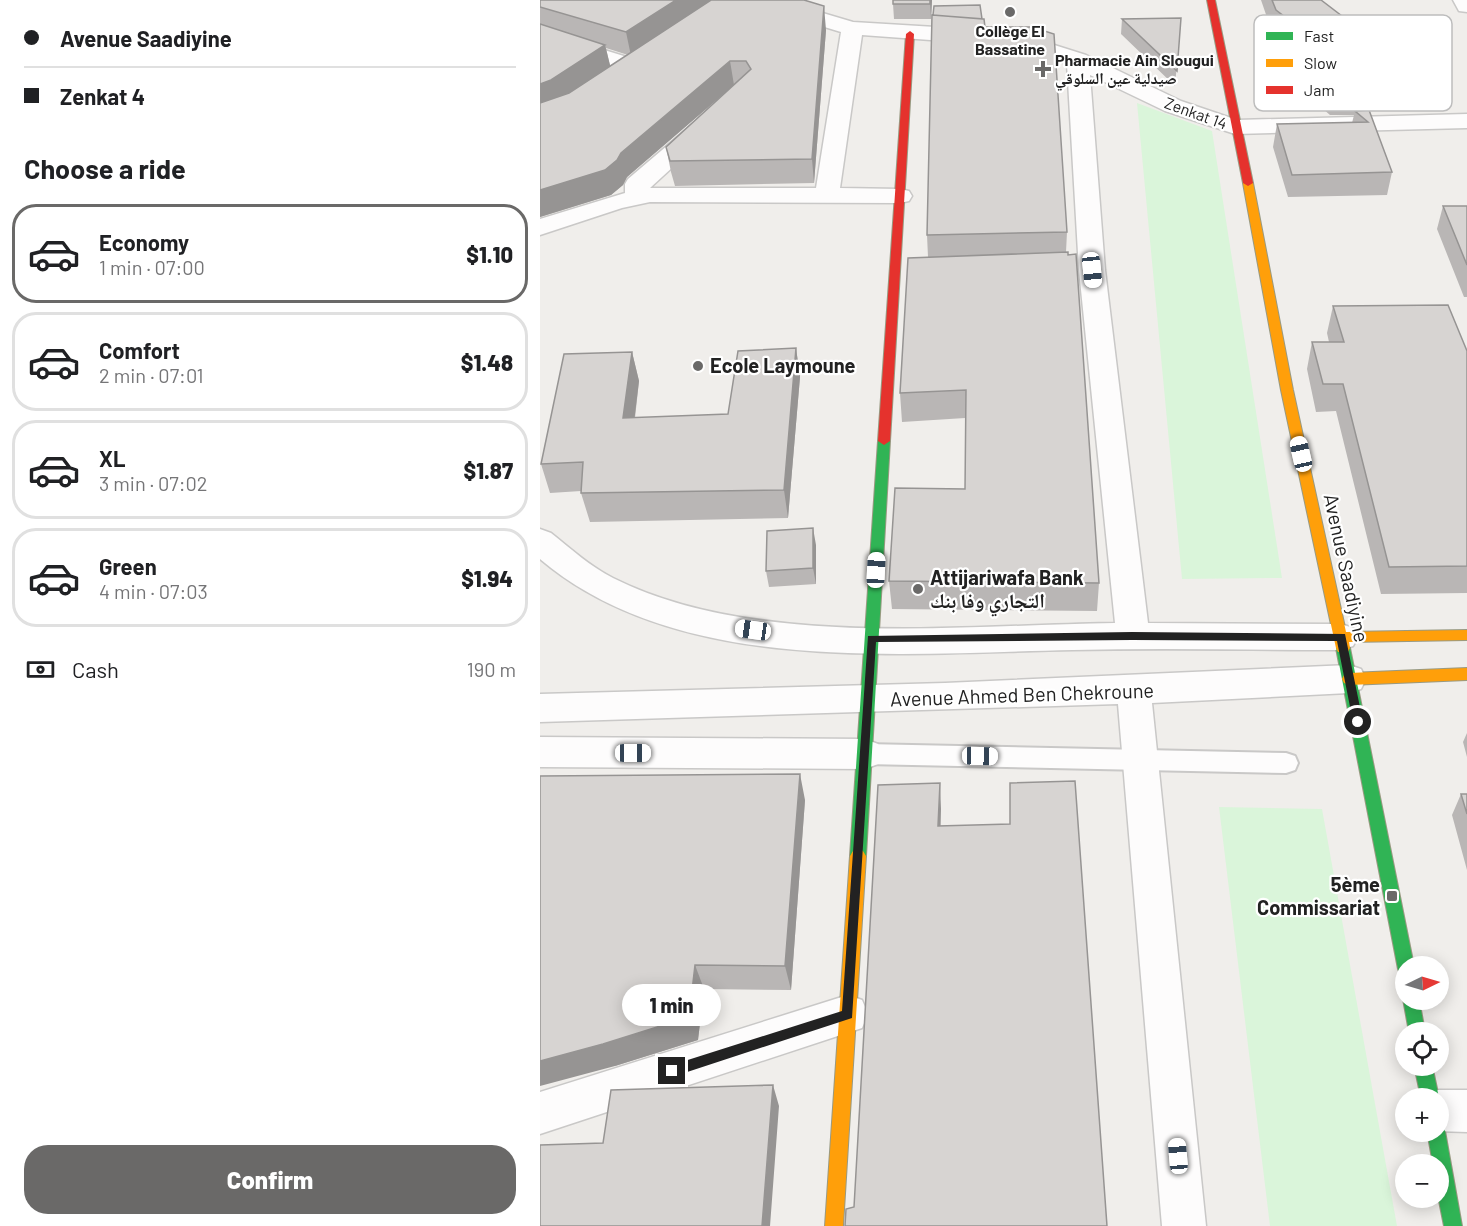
<!DOCTYPE html>
<meta charset="utf-8">
<style>
body{margin:0;font-family:Barlow,"Noto Naskh Arabic",sans-serif;background:#f2f2f2;color:#202124;height:100vh;display:flex;flex-direction:column;font-size:22px;white-space:nowrap}
*{box-sizing:border-box;margin:0}
p{font-size:20px;color:#757577}
.icon{flex:none;width:33px;height:33px;fill:none;stroke:currentColor;stroke-width:2;stroke-linecap:round;stroke-linejoin:round}
.map{position:relative;flex:1;overflow:hidden}
.sheet{display:flex;flex-direction:column;background:#fff;width:540px}
.sheet>*{flex:none}
.hud{display:grid;align-content:center;height:132px;padding:0 24px;background:#fff}
.needle{width:39px;rotate:85deg}
.fabs{position:absolute;left:855px;top:956px;display:grid;gap:12px}
.fabs a{display:grid;place-items:center;width:54px;height:54px;border-radius:50%;background:#fff;box-shadow:0 3px 15px #0003;font-size:30px}
.end{position:absolute;width:27px;height:27px;margin:-14px;border:8px solid #222;background:#fff;box-shadow:0 0 0 3px #fff}
.from{border-radius:50%}
.bubble{position:absolute;height:42px;border-radius:21px;background:#fff;box-shadow:0 3px 15px #0003;font-size:20px;font-weight:800;line-height:42px;text-align:center}
.car{position:absolute;width:18px;height:36px;margin:-18px -9px;border-radius:8px;box-shadow:0 0 4px 2px #0007;background:linear-gradient(#fff 24%,#345 0 40%,#fff 0 76%,#345 0 86%,#fff 0)}
.hud b{display:flex;align-items:center;gap:21px;height:57px;font-size:22px}
.hud b+b{border-top:2px solid #e0e0e0}
.hud i{width:15px;height:15px;background:#202124}
ul{padding:0;list-style:none}
li{display:flex;align-items:center;gap:18px;height:99px;margin:0 12px 9px;padding:0 12px;border:3px solid #e0e0e0;border-radius:24px}
li div{flex:1}
li b{display:block;font-size:22px}
li em{font-style:normal;font-weight:800}
li.current{border-color:#6a6968}
li>.icon{width:54px;height:54px;stroke-width:1.5}
h2{padding:0 24px;font-size:27px;line-height:72px}
.pay{display:flex;align-items:center;gap:15px;height:66px;padding:0 24px;font-size:22px}
.pay p{margin-inline-start:auto}
.cta{display:flex;gap:12px;margin-top:auto;padding:12px 24px}
.cta a{flex:1;height:69px;border-radius:24px;background:#6a6968;color:#fff;font-size:24px;font-weight:800;line-height:69px;text-align:center}
main{display:flex;flex:1;min-height:0}
.map>svg:first-child{display:block}
</style>
<main>
<section class="sheet">
<div class="hud">
<b><i class="from"></i>Avenue Saadiyine</b>
<b><i></i>Zenkat 4</b>
</div>
<h2>Choose a ride</h2>
<ul>
<li class="current"><svg class="icon" aria-label="car" viewBox="0 0 24 24"><path d="M5 17H2v-5l4-1 3-4h7l3 4 3 1v5h-3M9 17h6M6 11h13"/><circle cx="7" cy="17" r="2"/><circle cx="17" cy="17" r="2"/></svg><div><b>Economy</b><p>1 min · 07:00</p></div><em>$1.10</em></li>
<li><svg class="icon" aria-label="car" viewBox="0 0 24 24"><path d="M5 17H2v-5l4-1 3-4h7l3 4 3 1v5h-3M9 17h6M6 11h13"/><circle cx="7" cy="17" r="2"/><circle cx="17" cy="17" r="2"/></svg><div><b>Comfort</b><p>2 min · 07:01</p></div><em>$1.48</em></li>
<li><svg class="icon" aria-label="car" viewBox="0 0 24 24"><path d="M5 17H2v-5l4-1 3-4h7l3 4 3 1v5h-3M9 17h6M6 11h13"/><circle cx="7" cy="17" r="2"/><circle cx="17" cy="17" r="2"/></svg><div><b>XL</b><p>3 min · 07:02</p></div><em>$1.87</em></li>
<li><svg class="icon" aria-label="car" viewBox="0 0 24 24"><path d="M5 17H2v-5l4-1 3-4h7l3 4 3 1v5h-3M9 17h6M6 11h13"/><circle cx="7" cy="17" r="2"/><circle cx="17" cy="17" r="2"/></svg><div><b>Green</b><p>4 min · 07:03</p></div><em>$1.94</em></li>
</ul>
<div class="pay"><svg class="icon" aria-label="cash" viewBox="0 0 24 24"><path d="M3 7h18v10H3z"/><circle cx="12" cy="12" r="2"/></svg>Cash<p>190 m</p></div>
<div class="cta"><a>Confirm</a></div>
</section>
<div class="map">
<svg width="927" height="1226" viewBox="0 0 927 1226">
<rect width="100%" height="100%" fill="#f0eeeb"/>
<path fill="#daf5da" d="M597,103L672,131L742,578L642,579Z
M679,807L782,809L857,1226H730Z"/>
<g fill="none" stroke-linecap="round" stroke-linejoin="round">
<defs>
<path id="lane" d="M325,744L746,753L755,756L758,763L755,770L746,773L325,764L316,761L313,754L316,747Z"/>
<path id="street" d="M205,0H239L313,22L445,30L489,37L546,55L641,101L697,120L927,114V128L695,134L625,111L550,75L565,270L608,623L801,624L813,628L818,637L813,646L801,650C712,650 623,648 533,650C363,653 139,677 0,559V529L11,533C31,549 51,567 73,578C215,649 420,625 575,623L539,270L527,64L485,50L445,44L322,35L300,188L360,189L369,191L372,196L369,201L360,203L110,202L82,208L0,235V219L85,193V184L88,179L155,122H171L175,127L171,132L110,188H276L301,32L209,4Z
M913,0H927V12L919,11Z
M0,30L103,62L106,67L103,72L95,74L0,44Z
M809,665L821,669L826,679L821,689L809,693L612,703L666,1226H622L578,704L0,722V694L405,683Z
M0,737L325,739L338,744L343,754L338,764L325,769L0,767Z
M308,995L322,1000L328,1014L322,1028L0,1134V1092Z
M898,1090H927V1132L895,1131H898V1098H882Z"/>
<path id="fast" d="M344,437L350,441L326,856L323,861L318,863L313,861L310,856L338,441Z
M803,643L808,644L810,648L874,966H866V976L860,974L858,969L796,648L798,644Z
M866,993V999H879L885,1032H869L863,999Z
M874,1065H892L899,1098H881Z
M898,1123L902,1125L905,1131L922,1226H904L898,1196V1164H893L887,1131H898Z"/>
<path id="slow" d="M708,180L713,183L753,390L806,632L927,630V640L809,642L810,648L808,652H798L796,648L741,390L703,183Z
M927,668V680L809,685L804,683L802,679L804,675L809,673Z
M318,849L323,851L326,856L303,1226H285L310,856L313,851Z"/>
<path id="jam" d="M667,0H675L713,183L708,186L703,183Z
M370,31L374,34L350,441L344,445L338,441L366,34Z"/>
</defs>
<use href="#lane" stroke="#c9c8c7" stroke-width="4"/>
<use href="#street" stroke="#c9c8c7" stroke-width="3"/>
<use href="#fast" stroke="#999a82" stroke-width="2"/>
<use href="#slow" stroke="#999a82" stroke-width="2"/>
<use href="#jam" stroke="#999a82" stroke-width="2"/>
<use href="#lane" fill="#fdfcfc" fill-rule="evenodd"/>
<use href="#street" fill="#fdfcfc" fill-rule="evenodd"/>
<use href="#fast" fill="#30b455" fill-rule="evenodd"/>
<use href="#slow" fill="#ff9f0a" fill-rule="evenodd"/>
<use href="#jam" fill="#e5322d" fill-rule="evenodd"/>
</g>
<path fill="#b9b6b5" fill-rule="evenodd" d="M0,0L286,30L274,183L135,186L131,172L126,147L194,85L87,177L83,185L71,195L0,217ZM66,48L88,55L70,66Z
M392,0L391,19H354L353,4Z
M721,0H781L815,26L811,48L808,49L830,93L822,95L819,111L829,110L852,172L847,195L748,197L733,147L737,124L812,123L814,115H790L735,67L739,45L746,42L732,32Z
M641,18L635,86L581,34L582,19Z
M442,19L527,232L526,252L559,583L557,611L352,609L349,581L425,489V418L362,422L360,393L388,257L387,235Z
M903,206H927V297H924L897,229Z
M793,306L927,351V593L841,594L796,411L776,412L767,369L772,342H789L787,333Z
M256,348L260,377L248,518L50,522L41,493V491L10,493L1,464L92,352L99,381L95,418L188,414Z
M276,545V584L229,587L226,571Z
M927,733V757L923,742Z
M921,794H927V870L912,815Z
M265,800L251,990L164,989L158,1040L75,1066Z"/>
<path fill="#969493" d="M136,0H178L91,56L86,32Z
M390,0H392L391,19Z
M284,6L286,30L274,183L272,159Z
M815,26L811,48L786,56L790,34Z
M65,45L71,69L0,111V84Z
M190,61L194,85L87,177L83,185L71,195L0,217V190L81,153Z
M835,70L830,93L822,95V92L816,76Z
M256,348L260,377L248,518L244,490Z
M92,352L99,381L91,447L83,418Z
M273,528L276,545V584L273,568Z
M260,774L265,800L251,990L245,966Z
M400,783L401,809L400,852L398,826Z
M155,965L164,989L158,1040L75,1066L0,1086V1061Z
M233,1085L239,1106L230,1226H222Z"/>
<path fill="#d7d4d2" stroke="#969493" stroke-width="1.5" d="M0,0H136L86,32L0,7Z
M171,0H264L284,6L272,159L130,161L126,147L211,69L206,61H190L81,153L77,160L65,170L0,190V103L29,93Z
M353,0H390V4H353Z
M732,0H781L815,26L790,34L835,70L816,76L822,92L794,93L739,45L770,36L736,10Z
M440,5L442,19L393,15L394,6Z
M392,15L444,19L445,27H492L514,34L527,232L387,235Z
M641,18L637,71L582,19Z
M0,24L65,45L11,80L0,84Z
M829,110L852,172L752,175L737,124L828,122L815,111Z
M903,206H927V265Z
M528,252V255L536,254L559,583L349,581L355,488L425,489L426,390L360,393L368,258Z
M908,305L927,351V566L849,567L803,384H783L772,342H804L793,306Z
M256,348L244,490L41,493L43,462L1,464L24,354L92,352L83,418L188,414L198,351Z
M273,528V568L226,571L227,531Z
M260,774L245,966L155,965L149,1017L63,1044L0,1061V776Z
M535,781L567,1226H305L306,1209L314,1207L338,785L400,783L398,826L470,824V783Z
M921,794H927V814Z
M233,1085L222,1226H0V1145L63,1143L71,1090Z"/>
<path fill="#222" d="M592,632L805,634L823,722L818,726L813,722L797,641L592,640L336,642L312,1018L132,1077L128,1075V1066L132,1065L302,1011L328,636Z"/>
<g fill="#6a6968" stroke="#fff" stroke-width="2">
<circle cx="470" cy="12" r="6"/>
<path d="M500 60h6v6h6v6h-6v6h-6v-6h-6v-6h6z"/>
<circle cx="158" cy="366" r="6"/>
<circle cx="378" cy="589" r="6"/>
<rect x="846" y="890" width="12" height="12" rx="3"/>
</g>
<g text-anchor="middle" stroke-width="4.5" stroke-linejoin="round" paint-order="stroke">
<g font-size="16" font-weight="bold" fill="#222" stroke="#fff">
<text x="470" y="37">Collège El<tspan x="470" dy="18">Bassatine</tspan></text>
<text x="515" y="66" text-anchor="start">Pharmacie Ain Slougui<tspan x="515" dy="18">صيدلية عين السلوقي</tspan></text>
</g>
<g font-size="16" fill="#222" stroke="#fff">
<text transform="translate(656 113) rotate(20)" y="6">Zenkat 14</text>
</g>
<g font-size="20" font-weight="bold" fill="#222" stroke="#fff" text-anchor="start">
<text x="170" y="373">Ecole Laymoune</text>
<text x="390" y="585">Attijariwafa Bank<tspan x="390" dy="23">التجاري وفا بنك</tspan></text>
<text x="840" y="892" text-anchor="end">5ème<tspan x="840" dy="23">Commissariat</tspan></text>
</g>
<g font-size="20" fill="#222" stroke="#fff">
<text transform="translate(806 568) rotate(78)" y="7">Avenue Saadiyine</text>
<text transform="translate(482 695) rotate(-2)" y="7">Avenue Ahmed Ben Chekroune</text>
</g>
</g>
<rect x="714" y="15" width="198" height="96" rx="9" fill="#fff" stroke="#bdbdbd" stroke-width="1.5"/>
<rect x="726" y="32" width="27" height="8" fill="#30b455"/>
<rect x="726" y="59" width="27" height="8" fill="#ff9f0a"/>
<rect x="726" y="86" width="27" height="8" fill="#e5322d"/>
<g font-size="16" fill="#222">
<text x="764" y="42">Fast</text>
<text x="764" y="69">Slow</text>
<text x="764" y="96">Jam</text>
</g>
</svg>
<div class="fabs">
<a><svg class="needle" viewBox="-14 -14 28 28"><path d="M0-13l5 13h-10z" fill="#e53935"/><path d="M0 13l5-13h-10z" fill="#757577"/></svg></a>
<a><svg class="icon" aria-label="locate" viewBox="0 0 24 24"><circle cx="12" cy="12" r="6"/><path d="M12 2v4M12 18v4M2 12h4M18 12h4"/></svg></a>
<a>+</a>
<a>−</a>
</div>
<i class="end from" style="left:818px;top:722px"></i>
<i class="end" style="left:132px;top:1071px"></i>
<div class="bubble" style="left:82px;top:984px;width:99px">1 min</div>
<i class="car" style="left:552px;top:270px;rotate:174deg"></i>
<i class="car" style="left:761px;top:454px;rotate:347deg"></i>
<i class="car" style="left:336px;top:570px;rotate:3deg"></i>
<i class="car" style="left:213px;top:630px;rotate:278deg"></i>
<i class="car" style="left:93px;top:753px;rotate:90deg"></i>
<i class="car" style="left:440px;top:756px;rotate:91deg"></i>
<i class="car" style="left:638px;top:1156px;rotate:355deg"></i>
</div>
</main>
